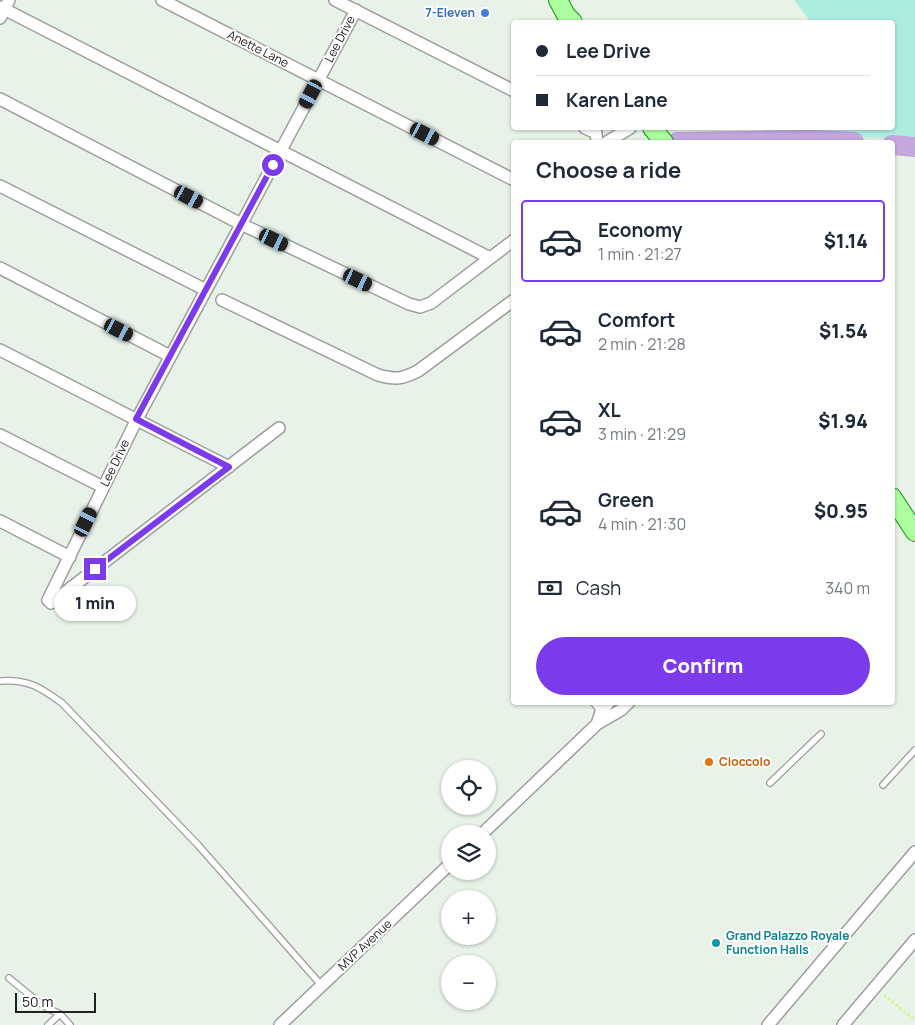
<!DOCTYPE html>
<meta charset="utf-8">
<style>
body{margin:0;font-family:Manrope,sans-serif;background:#f2f2f3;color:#1f2937;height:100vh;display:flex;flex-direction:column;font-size:19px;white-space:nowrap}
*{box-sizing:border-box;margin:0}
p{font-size:16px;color:#747a83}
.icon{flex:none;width:28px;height:28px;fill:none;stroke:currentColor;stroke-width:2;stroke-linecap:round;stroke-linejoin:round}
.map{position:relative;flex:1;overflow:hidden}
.sheet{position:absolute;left:511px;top:140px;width:384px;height:565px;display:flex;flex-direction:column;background:#fff;border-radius:5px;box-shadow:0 1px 4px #0004}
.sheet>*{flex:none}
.guide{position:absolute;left:511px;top:20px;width:384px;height:110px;border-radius:5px;box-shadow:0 1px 4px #0004;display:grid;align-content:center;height:110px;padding:0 25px;background:#fff}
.buttons{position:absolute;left:441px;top:760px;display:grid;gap:10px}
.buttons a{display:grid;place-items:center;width:55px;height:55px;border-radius:50%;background:#fff;box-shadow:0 1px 4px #0004;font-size:25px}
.scale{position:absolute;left:15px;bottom:12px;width:81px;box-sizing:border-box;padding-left:5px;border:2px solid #212121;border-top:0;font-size:14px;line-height:18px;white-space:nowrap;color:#212121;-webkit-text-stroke:4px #fff;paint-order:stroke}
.end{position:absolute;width:22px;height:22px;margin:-11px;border:6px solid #7c3aed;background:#fff;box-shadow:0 0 0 2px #fff}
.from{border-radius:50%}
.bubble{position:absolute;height:35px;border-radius:18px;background:#fff;box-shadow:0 1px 4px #0004;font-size:16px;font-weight:800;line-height:35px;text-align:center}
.car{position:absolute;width:15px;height:30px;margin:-15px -8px;border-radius:6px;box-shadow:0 0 4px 1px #0007;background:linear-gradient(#222 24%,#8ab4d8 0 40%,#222 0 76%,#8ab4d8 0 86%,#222 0)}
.guide b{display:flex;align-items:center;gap:18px;height:48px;font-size:19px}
.guide b+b{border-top:1px solid #e0e1e3}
.guide i{width:12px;height:12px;background:#1f2937}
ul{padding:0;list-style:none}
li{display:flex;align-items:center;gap:15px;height:82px;margin:0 10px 8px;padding:0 15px;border:2px solid transparent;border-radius:5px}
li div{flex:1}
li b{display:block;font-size:19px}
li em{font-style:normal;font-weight:800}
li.on{border-color:#7c3aed}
li>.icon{width:45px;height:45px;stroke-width:1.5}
h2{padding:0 25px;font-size:22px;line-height:60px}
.pay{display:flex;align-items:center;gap:12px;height:55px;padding:0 25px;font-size:19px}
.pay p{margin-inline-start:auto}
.cta{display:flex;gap:10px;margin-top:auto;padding:10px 25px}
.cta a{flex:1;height:58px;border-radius:30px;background:#7c3aed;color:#fff;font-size:20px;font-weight:800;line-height:58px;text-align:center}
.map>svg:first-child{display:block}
</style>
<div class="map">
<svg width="915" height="1025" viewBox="0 0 915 1025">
<rect width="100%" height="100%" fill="#e8f2e8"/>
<path fill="#adede0" d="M794,0H915V139L861,137L751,138L766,128H892V22H811Z"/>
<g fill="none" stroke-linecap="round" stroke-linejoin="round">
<path stroke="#c5a7e0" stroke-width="20" d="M677,142L812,140L854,142
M892,145L915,147"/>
<defs>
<path id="lane" d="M0,681C28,679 40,687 62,703L198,845L322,986
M593,702L602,713
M770,783L821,734
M883,785L915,750
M9,978L37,1001L49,1009L60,1014L70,1025
M48,1025L60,1014"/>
<path id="street" d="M162,0L514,180
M335,0L514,91
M0,7L490,258
M0,18L9,0
M0,99L241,224L409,304L420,307L431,303L514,240
M585,128L596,133L597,142
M607,142L630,128
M0,186L206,290
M0,268L170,356
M222,300L378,375C396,380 402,379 418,371L514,300
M0,350L229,467
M279,428L51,603L48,600L137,419L356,10
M0,435L103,487
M0,521L70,557
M597,724L601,712L609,702
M482,834L597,724L621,710L629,702
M280,1025L450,864
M768,1025L915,852
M843,1025L915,940"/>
<path id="primary" d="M558,0L566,15L573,22
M652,128L664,142
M892,497L915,532"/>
</defs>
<use href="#lane" stroke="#9e9e9e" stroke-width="8"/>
<use href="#street" stroke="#9e9e9e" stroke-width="14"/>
<use href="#primary" stroke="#059f00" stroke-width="20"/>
<path stroke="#c4fe6d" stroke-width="2" stroke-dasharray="2.5 2.5" stroke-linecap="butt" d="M884,995L915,1020"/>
<use href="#lane" stroke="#fff" stroke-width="5.5"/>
<use href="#street" stroke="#fff" stroke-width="11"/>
<use href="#primary" stroke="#adffa0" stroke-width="18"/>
</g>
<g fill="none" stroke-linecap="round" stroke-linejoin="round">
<path stroke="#7c3aed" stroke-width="6" d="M95,569L229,467L136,419L273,165"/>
</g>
<circle fill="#3f7fe0" stroke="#fff" stroke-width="2" cx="485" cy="13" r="5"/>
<circle fill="#e8710a" stroke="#fff" stroke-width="2" cx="709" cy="762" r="5"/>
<circle fill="#0f9aa8" stroke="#fff" stroke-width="2" cx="716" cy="943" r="5"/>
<g text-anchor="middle" stroke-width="4" stroke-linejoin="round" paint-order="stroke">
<g font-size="12" font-weight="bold" fill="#366cbe" stroke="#fff" text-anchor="end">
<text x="475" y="17">7-Eleven</text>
</g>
<g font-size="12" fill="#212121" stroke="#fff">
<text transform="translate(340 39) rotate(-62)" y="4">Lee Drive</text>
<text transform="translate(258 49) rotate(27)" y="4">Anette Lane</text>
<text transform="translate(115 463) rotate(-64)" y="4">Lee Drive</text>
<text transform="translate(365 945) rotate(-43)" y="4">MVP Avenue</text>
</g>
<g font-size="12" font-weight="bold" fill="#c56008" stroke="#fff" text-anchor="start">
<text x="719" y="766">Cioccolo</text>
</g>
<g font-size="12" font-weight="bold" fill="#0d838f" stroke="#fff" text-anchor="start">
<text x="726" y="940">Grand Palazzo Royale<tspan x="726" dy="14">Function Halls</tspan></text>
</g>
</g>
</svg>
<div class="buttons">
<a><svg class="icon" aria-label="locate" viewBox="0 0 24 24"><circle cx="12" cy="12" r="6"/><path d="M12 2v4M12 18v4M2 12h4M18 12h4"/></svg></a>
<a><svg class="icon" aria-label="layers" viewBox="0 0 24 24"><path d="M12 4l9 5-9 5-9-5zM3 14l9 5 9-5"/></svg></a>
<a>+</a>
<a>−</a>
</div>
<div class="scale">50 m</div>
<i class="end from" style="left:273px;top:165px"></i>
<i class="end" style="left:95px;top:569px"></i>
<div class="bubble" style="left:54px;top:586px;width:82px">1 min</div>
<i class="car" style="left:311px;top:94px;rotate:208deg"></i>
<i class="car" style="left:425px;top:134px;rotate:117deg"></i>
<i class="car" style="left:189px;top:197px;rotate:118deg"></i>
<i class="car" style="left:274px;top:240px;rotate:116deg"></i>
<i class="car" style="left:358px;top:280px;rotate:116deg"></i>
<i class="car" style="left:119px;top:330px;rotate:117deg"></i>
<i class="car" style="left:86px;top:522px;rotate:26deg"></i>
<div class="guide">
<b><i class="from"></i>Lee Drive</b>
<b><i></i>Karen Lane</b>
</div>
<section class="sheet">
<h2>Choose a ride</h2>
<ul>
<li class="on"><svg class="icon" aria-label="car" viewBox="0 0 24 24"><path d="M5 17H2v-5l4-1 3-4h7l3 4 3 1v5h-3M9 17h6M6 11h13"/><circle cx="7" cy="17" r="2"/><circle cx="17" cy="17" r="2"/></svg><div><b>Economy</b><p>1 min · 21:27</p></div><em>$1.14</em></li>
<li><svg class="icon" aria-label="car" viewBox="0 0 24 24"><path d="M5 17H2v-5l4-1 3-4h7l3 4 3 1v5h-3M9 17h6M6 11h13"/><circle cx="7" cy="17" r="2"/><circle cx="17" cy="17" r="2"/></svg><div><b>Comfort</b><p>2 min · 21:28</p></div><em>$1.54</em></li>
<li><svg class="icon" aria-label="car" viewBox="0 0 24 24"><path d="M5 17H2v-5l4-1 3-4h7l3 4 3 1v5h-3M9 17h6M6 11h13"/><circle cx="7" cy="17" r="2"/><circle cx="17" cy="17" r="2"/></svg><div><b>XL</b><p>3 min · 21:29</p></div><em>$1.94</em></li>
<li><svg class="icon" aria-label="car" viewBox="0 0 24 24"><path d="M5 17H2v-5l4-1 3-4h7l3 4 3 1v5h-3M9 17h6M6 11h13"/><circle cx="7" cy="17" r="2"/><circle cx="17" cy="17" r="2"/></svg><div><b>Green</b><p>4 min · 21:30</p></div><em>$0.95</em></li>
</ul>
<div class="pay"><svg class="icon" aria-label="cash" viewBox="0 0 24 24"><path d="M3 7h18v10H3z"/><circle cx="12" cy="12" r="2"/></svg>Cash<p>340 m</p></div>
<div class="cta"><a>Confirm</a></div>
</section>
</div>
